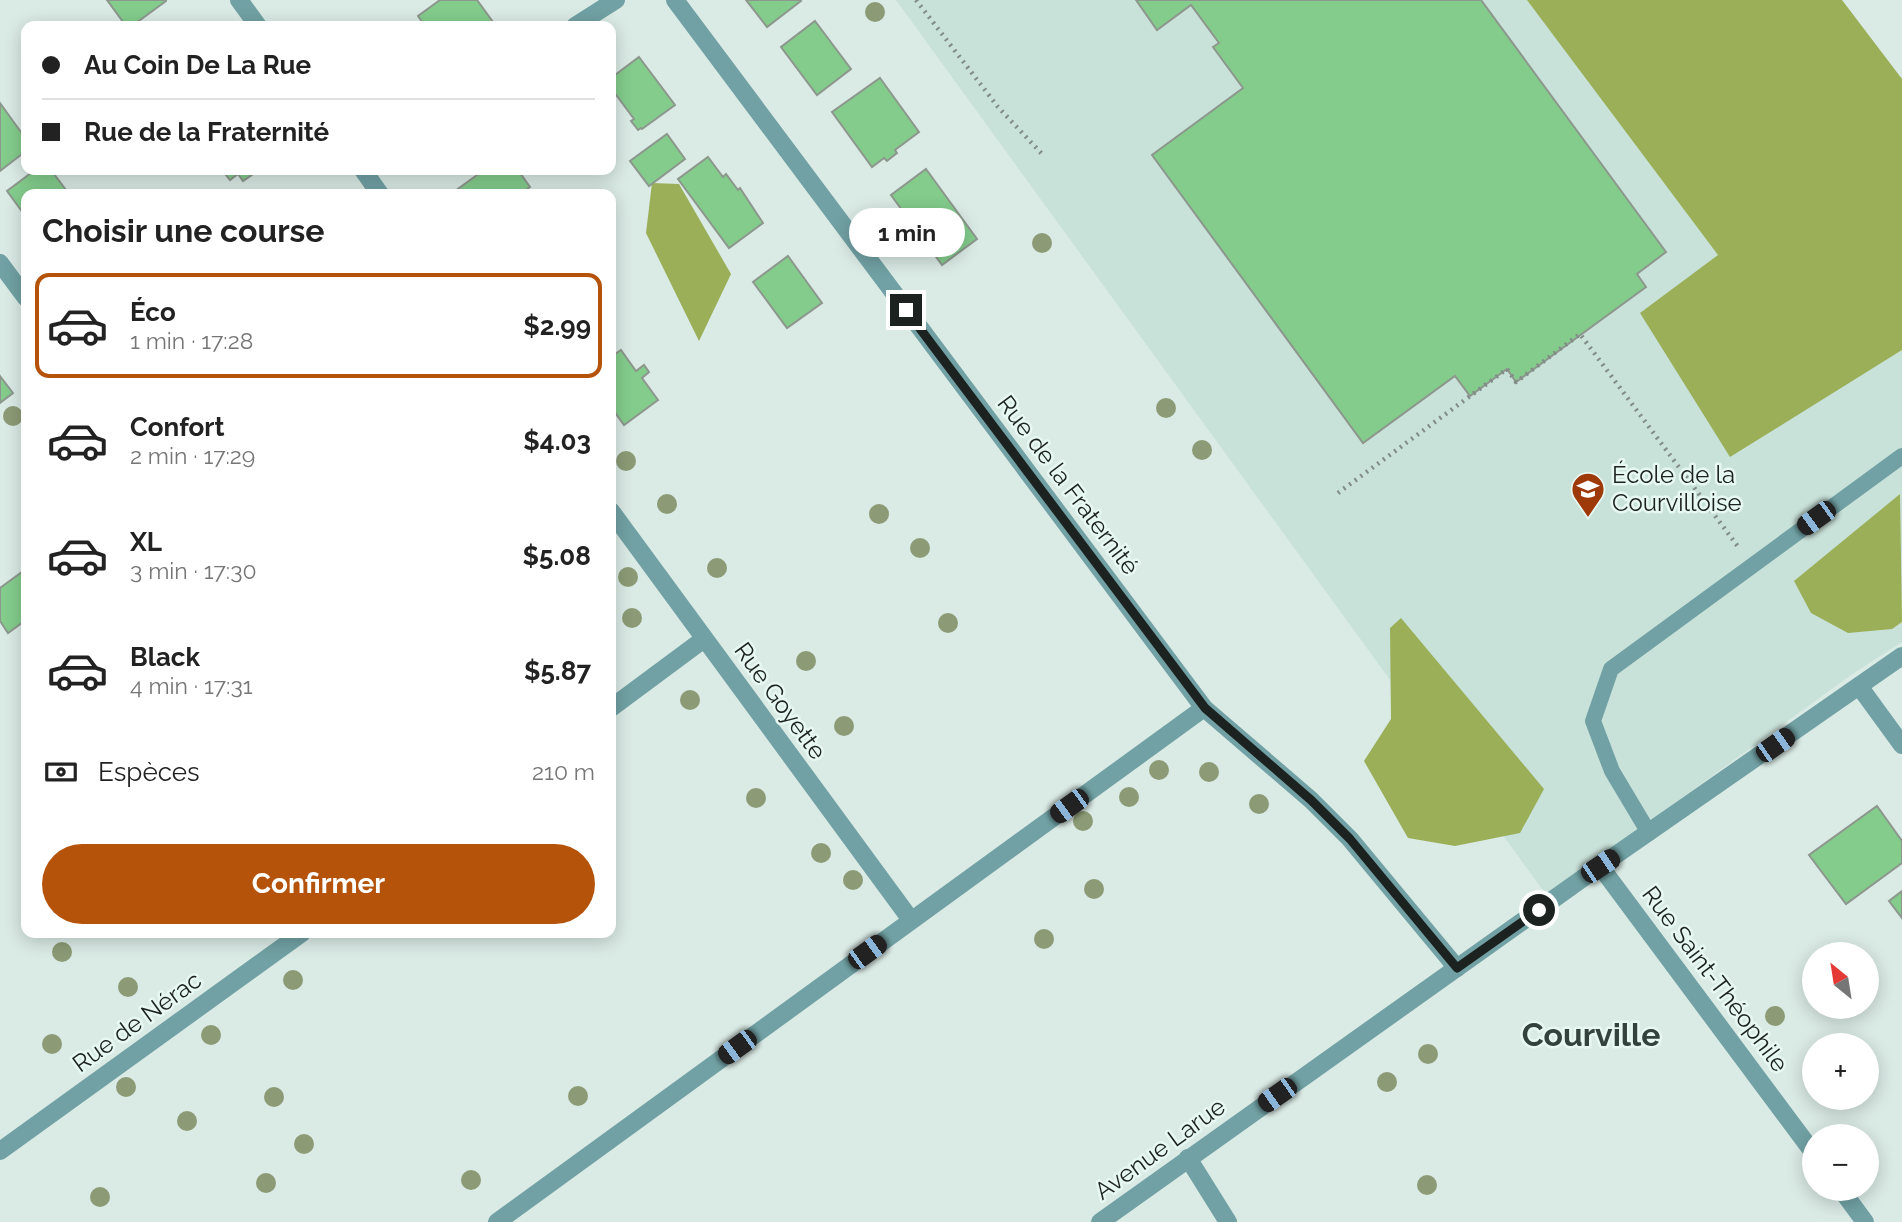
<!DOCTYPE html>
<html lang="fr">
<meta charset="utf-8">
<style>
body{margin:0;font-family:Raleway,sans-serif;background:#f2f2f2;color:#222;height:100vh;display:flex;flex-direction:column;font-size:26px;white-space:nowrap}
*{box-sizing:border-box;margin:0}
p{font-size:23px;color:#767676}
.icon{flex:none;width:38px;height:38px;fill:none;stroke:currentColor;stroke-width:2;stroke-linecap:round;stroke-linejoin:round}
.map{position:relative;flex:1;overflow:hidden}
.sheet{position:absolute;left:21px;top:189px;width:595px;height:749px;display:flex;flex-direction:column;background:#fff;border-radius:14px;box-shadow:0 4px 18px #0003}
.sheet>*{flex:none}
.hud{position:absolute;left:21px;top:21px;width:595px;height:154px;border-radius:14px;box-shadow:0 4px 18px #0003;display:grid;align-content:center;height:154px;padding:0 21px;background:#fff}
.needle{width:46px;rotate:330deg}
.buttons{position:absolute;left:1802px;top:942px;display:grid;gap:14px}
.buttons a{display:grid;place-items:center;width:77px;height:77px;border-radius:50%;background:#fff;box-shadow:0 4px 18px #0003;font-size:35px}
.end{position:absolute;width:32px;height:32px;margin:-16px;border:9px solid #1c2220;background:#fff;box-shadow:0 0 0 4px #fff}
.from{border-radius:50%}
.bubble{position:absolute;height:49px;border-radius:24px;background:#fff;box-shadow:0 4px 18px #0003;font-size:23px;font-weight:700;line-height:49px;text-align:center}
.car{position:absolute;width:21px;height:42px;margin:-21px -10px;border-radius:9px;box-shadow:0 0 5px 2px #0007;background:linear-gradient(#222 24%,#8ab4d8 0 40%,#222 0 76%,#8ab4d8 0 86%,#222 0)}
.hud b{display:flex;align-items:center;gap:24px;height:66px;font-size:26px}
.hud b+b{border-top:2px solid #e0e0e0}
.hud i{width:18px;height:18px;background:#222}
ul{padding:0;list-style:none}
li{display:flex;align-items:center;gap:21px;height:105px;margin:0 14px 10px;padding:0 7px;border:4px solid transparent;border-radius:14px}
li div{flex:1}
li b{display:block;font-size:26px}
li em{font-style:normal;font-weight:700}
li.active{border-color:#b45309}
li>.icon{width:63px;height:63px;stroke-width:1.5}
h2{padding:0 21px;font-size:32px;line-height:84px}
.pay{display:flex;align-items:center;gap:18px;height:77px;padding:0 21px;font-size:26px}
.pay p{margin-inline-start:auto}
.cta{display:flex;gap:14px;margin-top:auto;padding:14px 21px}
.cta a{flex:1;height:80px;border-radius:42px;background:#b45309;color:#fff;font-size:28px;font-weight:700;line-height:80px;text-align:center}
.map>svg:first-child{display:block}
</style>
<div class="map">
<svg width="1902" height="1222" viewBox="0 0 1902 1222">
<rect width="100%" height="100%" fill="#daeae5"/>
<path fill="#c9e2d9" d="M896,0H1539L1827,396L1902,350V642L1851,675L1547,896Z"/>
<path fill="#9aaf57" d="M1527,0H1842L1902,79V350L1730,457L1640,313L1718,255Z
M652,183L679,184L731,274L699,341L646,233Z
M1900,494L1902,622L1892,629L1848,633L1811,613L1794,581Z
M1401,618L1544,789L1520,833L1455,846L1408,838L1364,761L1391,719L1390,628Z"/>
<path fill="#83cc8c" stroke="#8d978d" stroke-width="2" d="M107,0H166V1L132,26H126Z
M440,0H477L493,22L487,26H425L418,16Z
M746,0H800L801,1L767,27Z
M1136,0H1481L1666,252L1637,274L1646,287L1516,382L1507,369L1470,396L1455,376L1363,443L1152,155L1243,88L1213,47L1219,43L1191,5L1157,30Z
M815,21L851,69L817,95L781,47Z
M639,57L675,105L642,129L641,128L638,130L631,121L634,119L611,88V78Z
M880,78L919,132L895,150L897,153L887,161L884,158L872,167L832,112Z
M0,103L26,139V151L0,171Z
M667,134L685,159L649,186L630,161Z
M708,157L723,177L726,174L738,190L740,188L763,223L729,248L678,179Z
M926,169L977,239L942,265L891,195Z
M35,170H51L69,194H26V217L7,191Z
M222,170H259L243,181L238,174L230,180Z
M484,170H518L530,187L520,194H457L455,191Z
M788,256L822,303L787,328L753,282Z
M621,350L636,371L644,365L649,372L642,378L658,400L624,425L611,407V357Z
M0,376L13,393L0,403Z
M26,569V620L8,633L0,621V588Z
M1877,806L1902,841V863L1846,904L1809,855Z
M1902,891V918L1889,901Z"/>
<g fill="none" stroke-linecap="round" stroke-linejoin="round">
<path stroke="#818c88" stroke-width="4.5" stroke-dasharray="2 5" stroke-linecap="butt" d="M916,0L998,107L1043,155
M1338,493L1507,369L1516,382L1580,334L1739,548"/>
<path stroke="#71a1a4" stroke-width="16" d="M1649,833L1612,771L1593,721L1611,669L1902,456"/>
<path stroke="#71a1a4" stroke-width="18" d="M239,0L258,26
M675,0L1204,708L1311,800L1350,839L1457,968
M575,26L616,0
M363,170L380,194
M0,263L26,298
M611,511L911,920
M1859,686L1902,745
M611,708L704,639
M1600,866L1815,1155
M0,1151L302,933
M1188,1158L1228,1222
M1840,1188L1865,1222
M497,1222L1204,708"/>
<path stroke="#71a1a4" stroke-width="18" d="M1100,1222L1600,866L1902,656"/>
</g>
<g fill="#8c9b76">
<circle cx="875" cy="12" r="10"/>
<circle cx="1042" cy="243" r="10"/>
<circle cx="1166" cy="408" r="10"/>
<circle cx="13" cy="416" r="10"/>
<circle cx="1202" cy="450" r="10"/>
<circle cx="626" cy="461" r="10"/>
<circle cx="667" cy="504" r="10"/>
<circle cx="879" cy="514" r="10"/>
<circle cx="920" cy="548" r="10"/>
<circle cx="717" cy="568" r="10"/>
<circle cx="628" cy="577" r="10"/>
<circle cx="632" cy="618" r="10"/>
<circle cx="948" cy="623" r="10"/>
<circle cx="806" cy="661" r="10"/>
<circle cx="690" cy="700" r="10"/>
<circle cx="844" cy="726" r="10"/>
<circle cx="1159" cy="770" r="10"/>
<circle cx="1209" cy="772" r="10"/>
<circle cx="1129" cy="797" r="10"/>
<circle cx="756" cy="798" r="10"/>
<circle cx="1259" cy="804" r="10"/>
<circle cx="1083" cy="821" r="10"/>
<circle cx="821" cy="853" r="10"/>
<circle cx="853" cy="880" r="10"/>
<circle cx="1094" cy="889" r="10"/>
<circle cx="1044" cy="939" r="10"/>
<circle cx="62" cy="952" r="10"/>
<circle cx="293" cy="980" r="10"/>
<circle cx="128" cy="987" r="10"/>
<circle cx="1775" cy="1016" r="10"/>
<circle cx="211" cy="1035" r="10"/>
<circle cx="52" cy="1044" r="10"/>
<circle cx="1428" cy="1054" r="10"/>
<circle cx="1387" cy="1082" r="10"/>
<circle cx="126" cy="1087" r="10"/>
<circle cx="578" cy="1096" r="10"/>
<circle cx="274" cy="1097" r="10"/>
<circle cx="187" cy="1121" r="10"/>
<circle cx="304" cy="1144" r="10"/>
<circle cx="471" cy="1180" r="10"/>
<circle cx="266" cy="1183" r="10"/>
<circle cx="1427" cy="1185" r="10"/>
<circle cx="100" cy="1197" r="10"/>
</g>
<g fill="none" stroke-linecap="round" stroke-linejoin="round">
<path stroke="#1c2220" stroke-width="9" d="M906,310L1205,708L1311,800L1350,839L1457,968L1539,910"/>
</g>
<defs>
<symbol id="school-pin" viewBox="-11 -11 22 30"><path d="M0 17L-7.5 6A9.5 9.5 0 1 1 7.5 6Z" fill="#9e3909" stroke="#e7f8f2"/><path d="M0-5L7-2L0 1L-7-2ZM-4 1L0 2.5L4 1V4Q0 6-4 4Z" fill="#fff"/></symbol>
</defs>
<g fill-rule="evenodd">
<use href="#school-pin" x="1569" y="470" width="38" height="52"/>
</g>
<g text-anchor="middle" stroke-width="5" stroke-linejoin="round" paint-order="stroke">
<g font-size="24" fill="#1c2220" stroke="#e7f8f2" text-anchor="start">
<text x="1612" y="483">École de la<tspan x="1612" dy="28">Courvilloise</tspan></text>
</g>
<g font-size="24" fill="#1c2220" stroke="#e7f8f2">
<text transform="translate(1068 485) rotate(53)" y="8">Rue de la Fraternité</text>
<text transform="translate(780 701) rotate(54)" y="8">Rue Goyette</text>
<text transform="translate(1715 979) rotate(53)" y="8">Rue Saint-Théophile</text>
<text transform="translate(137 1022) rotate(-36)" y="8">Rue de Nérac</text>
<text transform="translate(1160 1149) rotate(-36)" y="8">Avenue Larue</text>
</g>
<g font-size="32" font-weight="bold" fill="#34423d" stroke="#e7f8f2">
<text x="1591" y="1046">Courville</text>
</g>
</g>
</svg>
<div class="buttons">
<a><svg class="needle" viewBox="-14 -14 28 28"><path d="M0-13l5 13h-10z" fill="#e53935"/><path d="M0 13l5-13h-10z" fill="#767676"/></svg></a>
<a>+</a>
<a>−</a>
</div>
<i class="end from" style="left:1539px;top:910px"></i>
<i class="end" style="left:906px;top:310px"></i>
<div class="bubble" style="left:849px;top:208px;width:116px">1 min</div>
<i class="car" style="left:1816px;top:518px;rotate:234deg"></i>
<i class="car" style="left:1775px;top:745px;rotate:55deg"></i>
<i class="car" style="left:1069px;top:806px;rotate:234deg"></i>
<i class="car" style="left:1600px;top:866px;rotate:56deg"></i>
<i class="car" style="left:867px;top:952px;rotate:54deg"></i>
<i class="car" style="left:737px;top:1047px;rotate:234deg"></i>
<i class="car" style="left:1277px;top:1095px;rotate:235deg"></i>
<div class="hud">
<b><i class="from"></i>Au Coin De La Rue</b>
<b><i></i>Rue de la Fraternité</b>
</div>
<section class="sheet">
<h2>Choisir une course</h2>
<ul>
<li class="active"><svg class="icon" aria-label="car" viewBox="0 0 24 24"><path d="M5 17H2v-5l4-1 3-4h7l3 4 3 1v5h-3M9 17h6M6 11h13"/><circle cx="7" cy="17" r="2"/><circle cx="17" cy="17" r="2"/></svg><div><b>Éco</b><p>1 min · 17:28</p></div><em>$2.99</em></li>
<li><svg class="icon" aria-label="car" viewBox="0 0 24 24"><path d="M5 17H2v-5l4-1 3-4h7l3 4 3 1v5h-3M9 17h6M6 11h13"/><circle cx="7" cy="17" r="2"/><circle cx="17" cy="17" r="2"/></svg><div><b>Confort</b><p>2 min · 17:29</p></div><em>$4.03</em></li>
<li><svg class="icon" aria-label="car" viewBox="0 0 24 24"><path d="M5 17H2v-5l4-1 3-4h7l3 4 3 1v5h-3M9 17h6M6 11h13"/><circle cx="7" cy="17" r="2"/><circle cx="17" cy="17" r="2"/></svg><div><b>XL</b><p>3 min · 17:30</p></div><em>$5.08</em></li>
<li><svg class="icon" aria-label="car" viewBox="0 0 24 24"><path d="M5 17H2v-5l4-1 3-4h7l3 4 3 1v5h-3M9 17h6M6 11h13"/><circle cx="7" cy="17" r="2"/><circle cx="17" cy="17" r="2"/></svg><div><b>Black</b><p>4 min · 17:31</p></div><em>$5.87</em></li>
</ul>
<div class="pay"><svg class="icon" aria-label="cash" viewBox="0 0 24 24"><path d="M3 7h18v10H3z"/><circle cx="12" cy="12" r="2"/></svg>Espèces<p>210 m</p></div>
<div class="cta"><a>Confirmer</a></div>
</section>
</div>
